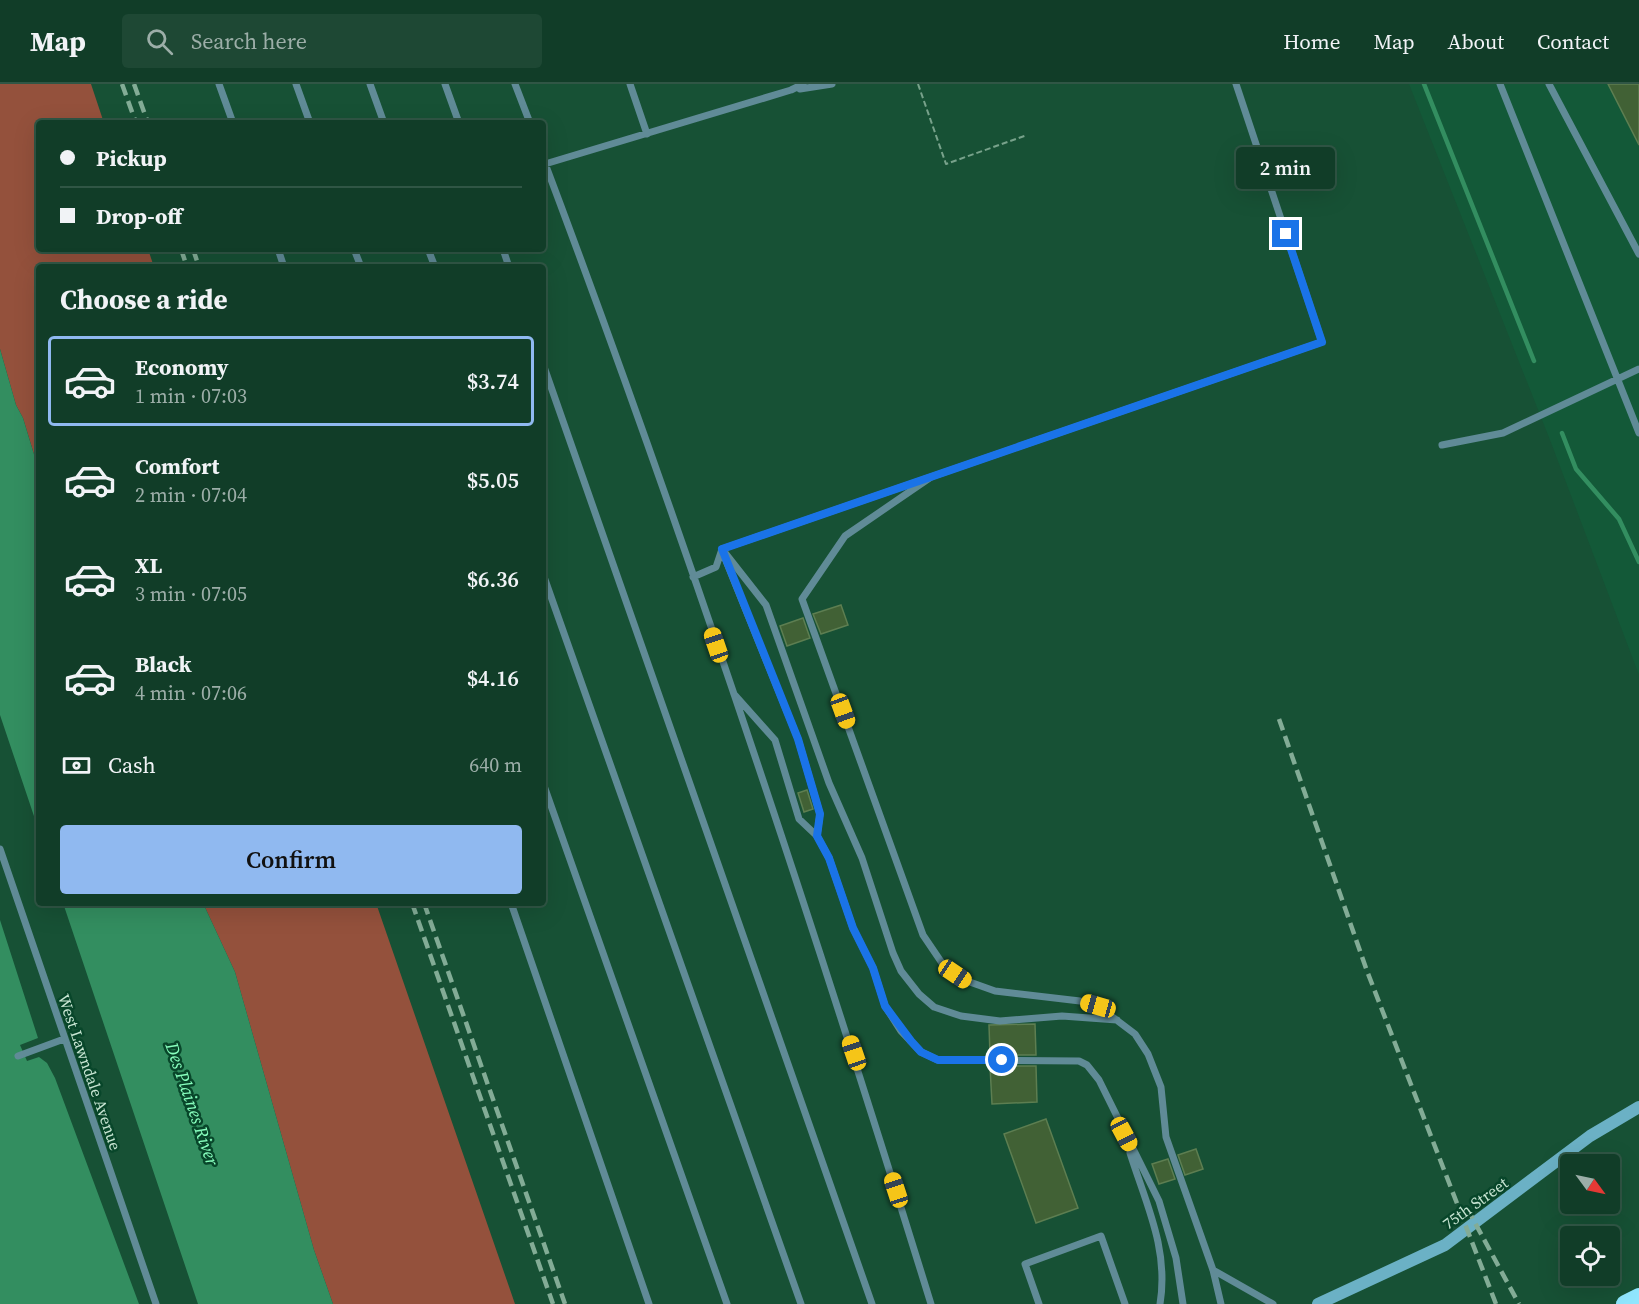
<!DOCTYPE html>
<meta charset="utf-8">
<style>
body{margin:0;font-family:"Source Serif 4",serif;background:#1e4834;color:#f1f3f6;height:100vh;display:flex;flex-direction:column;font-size:22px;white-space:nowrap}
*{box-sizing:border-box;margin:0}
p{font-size:20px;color:#9caea8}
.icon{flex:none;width:33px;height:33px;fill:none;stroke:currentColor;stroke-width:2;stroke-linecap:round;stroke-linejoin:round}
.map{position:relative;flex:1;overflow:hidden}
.sheet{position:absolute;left:36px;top:180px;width:510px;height:642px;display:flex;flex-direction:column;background:#113d28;border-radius:6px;box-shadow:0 6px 24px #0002,0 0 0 2px #305645}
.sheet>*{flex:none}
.hud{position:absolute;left:36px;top:36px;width:510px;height:132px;border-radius:6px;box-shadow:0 6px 24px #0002,0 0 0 2px #305645;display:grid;align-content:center;height:132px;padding:0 24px;background:#113d28}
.needle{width:39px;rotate:123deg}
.controls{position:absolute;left:1560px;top:1070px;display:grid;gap:12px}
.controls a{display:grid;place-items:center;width:60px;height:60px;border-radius:6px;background:#113d28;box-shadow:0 6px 24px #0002,0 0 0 2px #305645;font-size:30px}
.end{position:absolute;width:27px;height:27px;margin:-14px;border:8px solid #1a73e8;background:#fff;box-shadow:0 0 0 3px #fff}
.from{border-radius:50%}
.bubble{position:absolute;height:42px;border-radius:6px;background:#113d28;box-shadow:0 6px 24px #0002,0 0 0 2px #305645;font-size:20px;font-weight:600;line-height:42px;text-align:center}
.car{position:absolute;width:18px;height:36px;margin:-18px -9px;border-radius:8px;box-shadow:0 0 4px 2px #0007;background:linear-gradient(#f5c518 24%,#345 0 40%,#f5c518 0 76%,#345 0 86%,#f5c518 0)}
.hud b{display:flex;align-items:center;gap:21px;height:57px;font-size:22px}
.hud b+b{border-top:2px solid #305645}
.hud i{width:15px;height:15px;background:#f1f3f6}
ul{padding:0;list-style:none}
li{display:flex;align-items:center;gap:18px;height:90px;margin:0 12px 9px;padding:0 12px;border:3px solid transparent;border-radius:6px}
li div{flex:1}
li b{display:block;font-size:22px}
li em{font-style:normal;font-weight:600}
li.current{border-color:#90b9f0}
li>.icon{width:54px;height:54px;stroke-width:1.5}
h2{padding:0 24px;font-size:27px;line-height:72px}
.pay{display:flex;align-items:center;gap:15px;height:66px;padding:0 24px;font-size:22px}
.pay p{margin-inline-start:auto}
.primary-button{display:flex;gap:12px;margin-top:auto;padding:12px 24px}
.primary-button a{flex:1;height:69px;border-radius:6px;background:#90b9f0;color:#111;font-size:24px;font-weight:600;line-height:69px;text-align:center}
header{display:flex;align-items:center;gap:36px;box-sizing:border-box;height:84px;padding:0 30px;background:#113d28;border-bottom:2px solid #305645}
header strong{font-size:28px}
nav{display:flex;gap:33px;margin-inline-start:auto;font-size:21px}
.search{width:420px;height:54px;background:#1e4834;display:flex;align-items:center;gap:15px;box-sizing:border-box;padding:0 21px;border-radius:6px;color:#9caea8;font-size:22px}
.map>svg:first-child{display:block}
</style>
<header>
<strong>Map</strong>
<div class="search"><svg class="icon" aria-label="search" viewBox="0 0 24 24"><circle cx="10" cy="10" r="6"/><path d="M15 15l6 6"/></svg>Search here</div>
<nav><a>Home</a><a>Map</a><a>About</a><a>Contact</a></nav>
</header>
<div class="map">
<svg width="1639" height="1220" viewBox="0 0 1639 1220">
<rect width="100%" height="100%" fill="#175135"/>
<path fill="#135938" d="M1409,0H1639V591L1550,356Z"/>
<path fill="#94513c" d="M0,0H91L104,39H39V165H148L154,183H39V387L23,334L16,321L0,265Z
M203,819H376L515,1220H333L314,1166L235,888Z"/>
<path fill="#338e60" d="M0,265L16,321L23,334L39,387V747L0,631Z
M63,819H203L235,888L314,1166L333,1220H198Z
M0,836L38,954L20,961L27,977L39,973L47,979L55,994L139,1220H0Z"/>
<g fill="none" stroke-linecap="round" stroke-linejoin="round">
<path stroke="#338e60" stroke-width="4.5" d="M1424,0L1534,277
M1562,349L1576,385L1619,435L1639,478"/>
</g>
<path fill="#416135" stroke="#5d7e51" stroke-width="1.5" d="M1608,0H1639V61Z
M841,521L848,541L821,550L813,530Z
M803,534L810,554L787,562L780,542Z
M807,706L813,725L804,728L798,709Z
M1035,940L1036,971H990L989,941Z
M990,982H1036L1037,1018L992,1020Z
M1046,1035L1078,1124L1036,1139L1004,1050Z
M1196,1065L1203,1085L1185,1091L1178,1071Z
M1168,1075L1175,1095L1159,1100L1152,1080Z"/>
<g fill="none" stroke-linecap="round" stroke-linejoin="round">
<path stroke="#78a28b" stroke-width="2" stroke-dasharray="6 3" stroke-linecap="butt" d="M918,0L946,80L1027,51"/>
<path stroke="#608b97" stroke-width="7" d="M219,0L233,39
M296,0L310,39
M370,0L384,39
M445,0L459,39
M515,0L530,39
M630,0L647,50
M1500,0L1639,349
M1549,0L1639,170
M800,5L832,0
M543,74C685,451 812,835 931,1220
M545,80L791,6L803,0
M278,165L284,183
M354,165L361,183
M428,165L435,183
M503,165L509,183
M543,280L872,1220
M1442,361L1503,349L1639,285
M931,393L845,452L802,515L923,851L944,882L967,897L995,907L1080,917L1098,922L1135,950L1148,970L1161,1003L1166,1053L1213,1186L1221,1220
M722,465L766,521L829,699L862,774L893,869L901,887L919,910L934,923L961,932L1000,937L1062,932L1117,936
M724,472L798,655L820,730L817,752
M543,490L801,1220
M693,493L716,483L722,465L1322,258L1236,0
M734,610L775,656L799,735L817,752L829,774L853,844L873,884L885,922L901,947L921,968L938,976L1079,977L1087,981L1099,996L1159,1117L1176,1174L1183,1220
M543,699L727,1220
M0,765L156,1220
M511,819L649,1220
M18,972L64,955
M1130,1069C1146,1120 1169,1165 1160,1220
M1213,1186L1273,1220
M1039,1220L1025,1180L1101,1152L1125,1220"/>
<path stroke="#6bb1c5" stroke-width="12" d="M1318,1220L1445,1161L1590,1052L1639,1023"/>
<path stroke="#90e6fe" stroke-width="18" d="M1625,1220L1639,1213"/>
<path stroke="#83ac96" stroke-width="4.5" stroke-dasharray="12 6" stroke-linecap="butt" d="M122,0L136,39
M134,0L148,39
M181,165L187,183
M193,165L199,183
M1279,635L1367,887L1496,1220
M412,819L553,1220
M424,819L565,1220
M1467,1124L1519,1220"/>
</g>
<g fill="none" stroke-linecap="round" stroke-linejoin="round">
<path stroke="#1a73e8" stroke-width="8" d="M1002,976H938L921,968L911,957L885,922L873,884L853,844L829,774L817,752L820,730L798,655L722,465L1322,258L1286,150"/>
</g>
<g text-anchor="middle" stroke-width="5" stroke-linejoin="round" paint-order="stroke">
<g font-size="16" fill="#c8e5d3" stroke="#08462a">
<text transform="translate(90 988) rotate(71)" y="6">West Lawndale Avenue</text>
<text transform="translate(1475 1119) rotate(-36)" y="6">75th Street</text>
</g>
<g font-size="18" font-style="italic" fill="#87febd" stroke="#08462a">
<text transform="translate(192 1020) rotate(71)" y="6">Des Plaines River</text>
</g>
</g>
</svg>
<div class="controls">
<a><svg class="needle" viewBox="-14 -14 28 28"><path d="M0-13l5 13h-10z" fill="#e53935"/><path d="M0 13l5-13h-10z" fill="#9caea8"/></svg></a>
<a><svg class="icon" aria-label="locate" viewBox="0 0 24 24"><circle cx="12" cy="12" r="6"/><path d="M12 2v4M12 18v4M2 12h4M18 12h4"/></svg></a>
</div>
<i class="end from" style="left:1002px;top:976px"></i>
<i class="end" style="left:1286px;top:150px"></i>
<div class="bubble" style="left:1236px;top:63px;width:99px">2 min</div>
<i class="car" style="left:716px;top:561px;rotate:341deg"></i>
<i class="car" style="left:843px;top:627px;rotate:160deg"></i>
<i class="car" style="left:955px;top:890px;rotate:124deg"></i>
<i class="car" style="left:1098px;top:922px;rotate:286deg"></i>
<i class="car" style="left:854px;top:969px;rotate:341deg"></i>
<i class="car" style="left:1124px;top:1050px;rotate:152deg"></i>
<i class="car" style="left:896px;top:1106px;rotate:342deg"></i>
<div class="hud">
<b><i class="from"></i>Pickup</b>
<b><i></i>Drop-off</b>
</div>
<section class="sheet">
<h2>Choose a ride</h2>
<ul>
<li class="current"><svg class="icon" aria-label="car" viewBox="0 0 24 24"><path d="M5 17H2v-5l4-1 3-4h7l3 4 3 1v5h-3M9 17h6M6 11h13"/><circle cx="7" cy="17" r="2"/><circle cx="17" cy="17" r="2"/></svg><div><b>Economy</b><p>1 min · 07:03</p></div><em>$3.74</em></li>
<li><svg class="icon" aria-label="car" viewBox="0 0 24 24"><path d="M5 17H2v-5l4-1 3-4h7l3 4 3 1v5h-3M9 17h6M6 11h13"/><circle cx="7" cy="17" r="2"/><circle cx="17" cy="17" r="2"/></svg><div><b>Comfort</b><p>2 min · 07:04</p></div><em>$5.05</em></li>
<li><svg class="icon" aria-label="car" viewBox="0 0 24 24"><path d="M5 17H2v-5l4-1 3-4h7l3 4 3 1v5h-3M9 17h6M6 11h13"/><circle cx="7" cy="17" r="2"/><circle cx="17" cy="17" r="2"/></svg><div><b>XL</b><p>3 min · 07:05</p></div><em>$6.36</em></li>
<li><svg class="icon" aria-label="car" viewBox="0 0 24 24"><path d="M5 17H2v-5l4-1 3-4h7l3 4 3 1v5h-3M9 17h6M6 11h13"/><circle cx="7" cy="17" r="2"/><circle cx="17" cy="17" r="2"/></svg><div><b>Black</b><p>4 min · 07:06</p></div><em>$4.16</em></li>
</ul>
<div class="pay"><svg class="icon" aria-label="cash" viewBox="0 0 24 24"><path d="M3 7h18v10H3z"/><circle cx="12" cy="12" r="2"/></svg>Cash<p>640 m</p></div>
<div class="primary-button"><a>Confirm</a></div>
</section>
</div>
